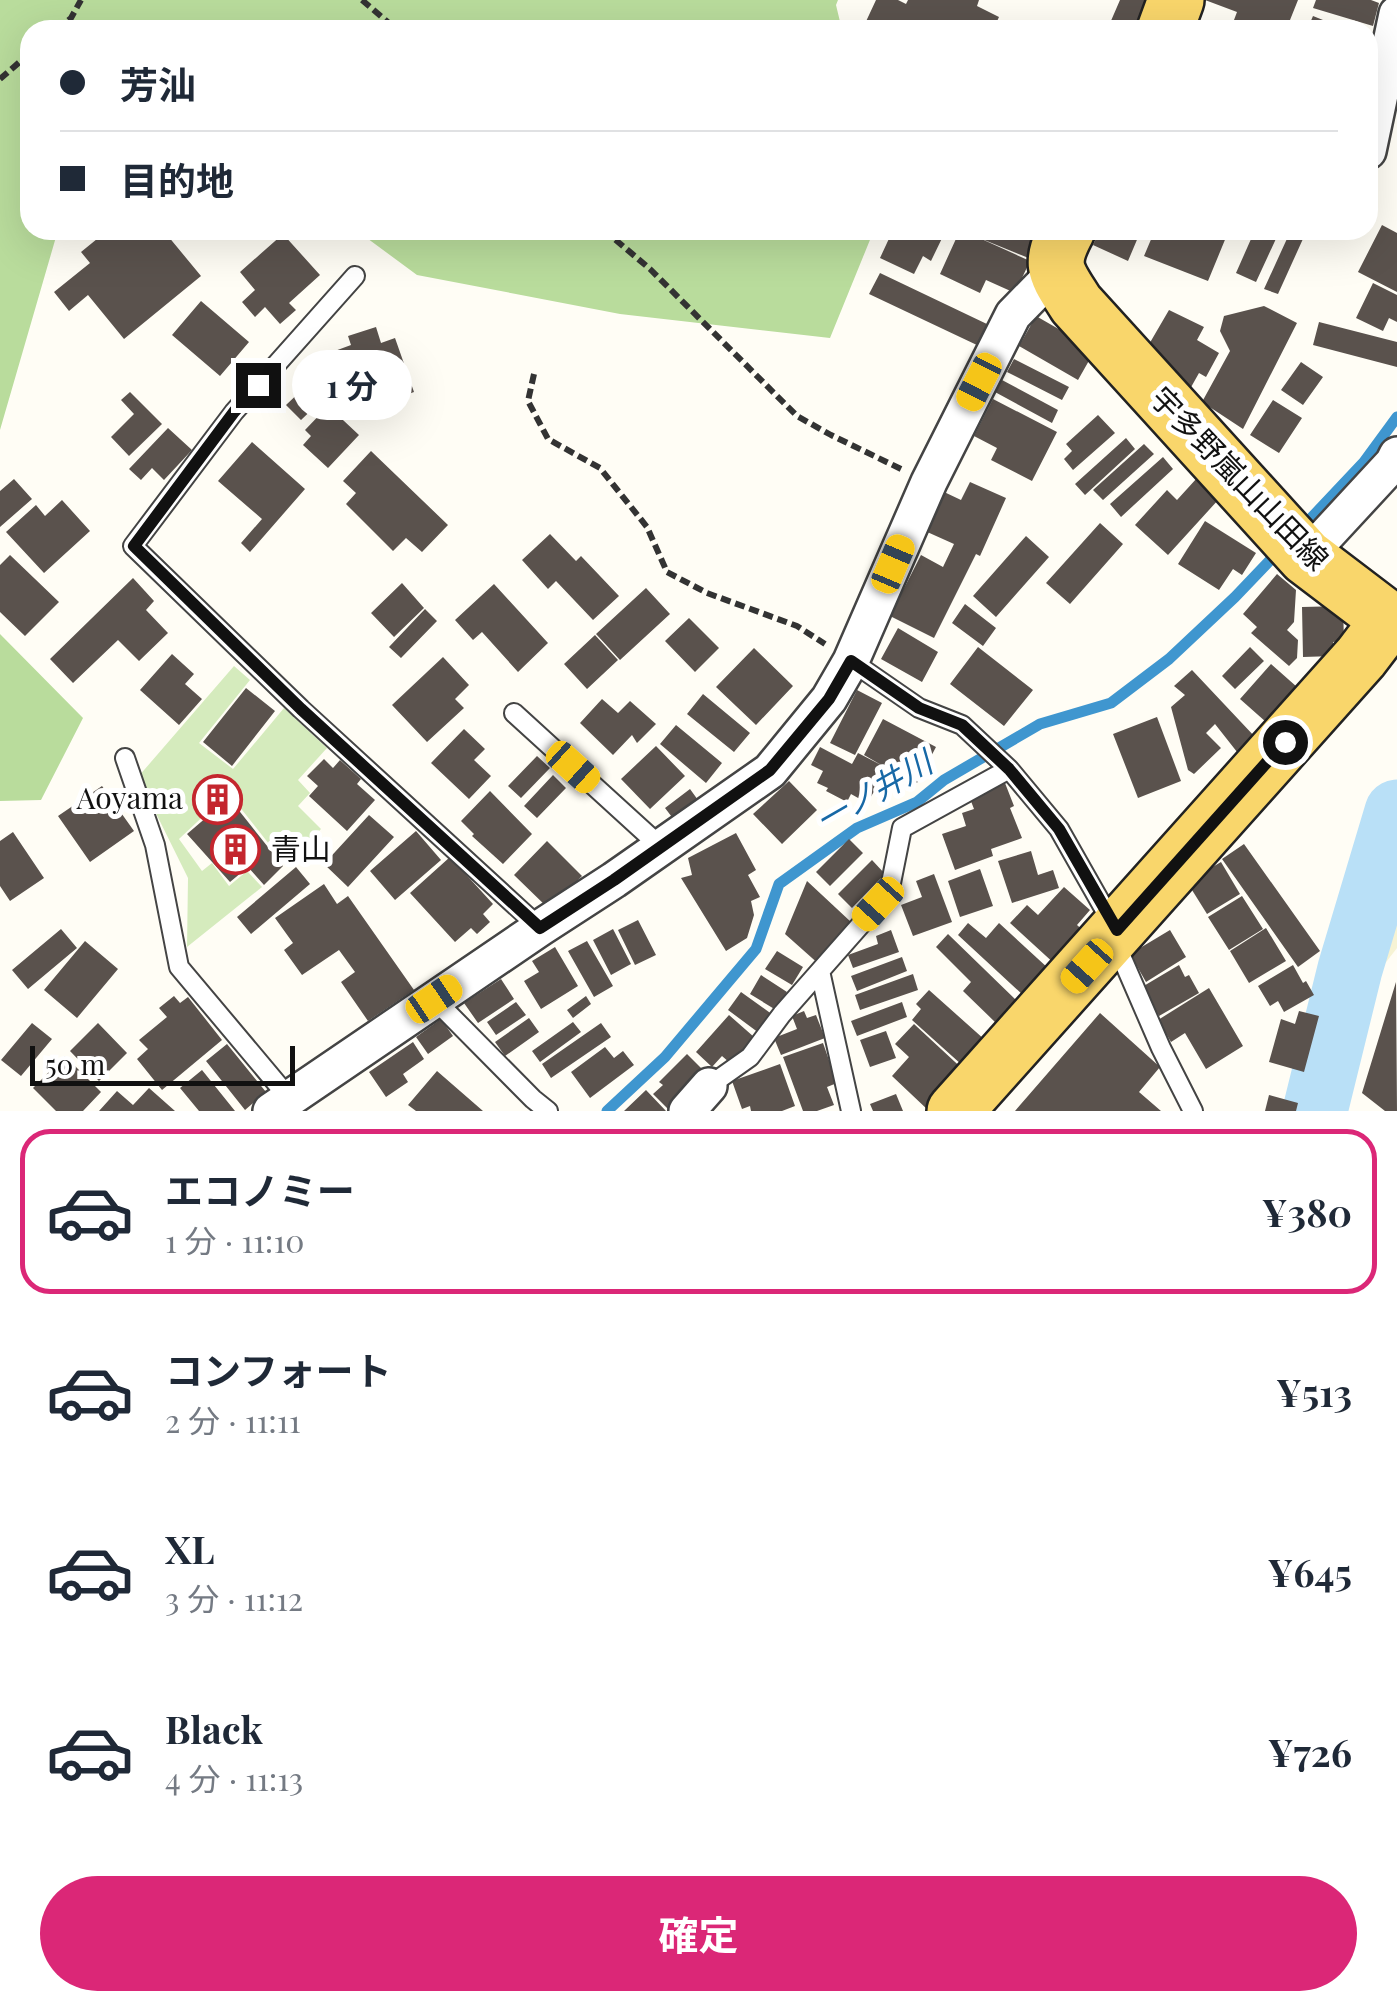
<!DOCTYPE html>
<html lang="ja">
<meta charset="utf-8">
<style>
body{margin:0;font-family:"Playfair Display","Noto Sans JP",serif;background:#f6f6f7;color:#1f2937;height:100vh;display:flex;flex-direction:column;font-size:38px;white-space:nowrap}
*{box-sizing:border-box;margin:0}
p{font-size:32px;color:#747a83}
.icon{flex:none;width:55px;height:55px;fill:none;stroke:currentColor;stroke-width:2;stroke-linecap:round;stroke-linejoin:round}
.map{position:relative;height:1111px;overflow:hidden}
.details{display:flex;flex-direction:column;background:#fff;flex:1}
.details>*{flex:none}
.hud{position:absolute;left:20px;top:20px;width:1358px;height:220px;border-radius:30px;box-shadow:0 10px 40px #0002;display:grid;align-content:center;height:220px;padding:0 40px;background:#fff}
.scale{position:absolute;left:30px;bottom:25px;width:265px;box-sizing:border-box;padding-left:10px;border:5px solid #111;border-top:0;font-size:28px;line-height:35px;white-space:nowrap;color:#111;-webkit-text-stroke:8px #fff;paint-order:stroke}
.end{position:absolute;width:45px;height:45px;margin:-22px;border:12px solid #111;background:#fff;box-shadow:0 0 0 5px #fff}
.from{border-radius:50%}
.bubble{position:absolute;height:70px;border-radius:35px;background:#fff;box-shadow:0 10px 40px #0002;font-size:32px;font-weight:700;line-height:70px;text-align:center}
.car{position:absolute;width:30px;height:60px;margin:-30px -15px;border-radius:12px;box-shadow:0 0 8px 2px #0007;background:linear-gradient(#f5c518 24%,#345 0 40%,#f5c518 0 76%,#345 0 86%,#f5c518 0)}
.hud b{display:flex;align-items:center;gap:35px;height:95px;font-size:38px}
.hud b+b{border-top:2px solid #e0e1e3}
.hud i{width:25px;height:25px;background:#1f2937}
ul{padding:18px 0 0;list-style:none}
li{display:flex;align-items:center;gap:30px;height:165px;margin:0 20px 15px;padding:0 20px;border:5px solid transparent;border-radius:30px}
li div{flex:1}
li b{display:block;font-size:38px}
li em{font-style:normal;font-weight:700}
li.selected{border-color:#db2777}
li>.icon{width:90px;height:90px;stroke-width:1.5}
.primary-button{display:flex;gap:20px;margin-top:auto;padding:20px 40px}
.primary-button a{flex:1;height:115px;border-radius:60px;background:#db2777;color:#fff;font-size:40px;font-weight:700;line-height:115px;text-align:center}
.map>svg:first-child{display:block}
</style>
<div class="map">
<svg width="1397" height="1111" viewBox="0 0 1397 1111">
<rect width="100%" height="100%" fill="#fffdf5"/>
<path fill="#f6f3d4" d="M1397,853V948L1362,993Z"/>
<path fill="#d5ebbd" d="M234,666L250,680L199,743L233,769L284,708L327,748L298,780L310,793L298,806L321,829L294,857L284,863L231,796L226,797L219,789L208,800L213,807L179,839L202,871L212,863L229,886L247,871L262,887L187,947L188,878L138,777Z"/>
<path fill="#b9dc9c" d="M0,0H838L836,5L842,30H30V230H58L0,430Z
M356,230H874L830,338L620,314L417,275Z
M0,634L83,718L41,800L0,801Z"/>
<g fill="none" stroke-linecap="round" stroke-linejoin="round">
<path stroke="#3f96cf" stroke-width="11" d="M1299,531L1364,462L1397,417
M607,1111L665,1057L756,949L779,884L857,828L917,802L944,780L1040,724L1111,703L1169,659L1235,597L1279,551"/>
<path stroke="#b9e0f7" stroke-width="65" d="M1315,1111L1350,969L1397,812"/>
</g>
<path fill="#5a524d" d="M876,0H898L906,4L908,0H979L977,6L999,17L993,30H862Z
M1120,0H1158L1145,30H1107Z
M1205,0H1298L1286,30H1237L1231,28L1237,12Z
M1316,0H1371L1379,3L1373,26L1313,8Z
M1313,16L1348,30H1307Z
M1382,225L1397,233V292L1358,272Z
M108,230H119L121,232L124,230H163L201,276L124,339L88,295L69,311L54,292L90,263L81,252Z
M893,230H946L931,261L923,256L914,274L880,258Z
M960,230H1034L1042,234L1031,259L977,237L1030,261L1015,293L986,280L980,293L940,274Z
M1100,230H1129L1139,235L1128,261L1093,245Z
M1155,230H1229L1208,281L1144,256Z
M1255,230H1280L1256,282L1236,273Z
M1291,230H1307L1278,294L1264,289Z
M283,234L320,275L289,303L296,310L280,324L265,307L255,317L242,302L255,290L240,272Z
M880,273L989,325L979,346L869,294Z
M1373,283L1397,295V322L1389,318L1383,331L1356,318Z
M201,301L249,342L220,376L172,335Z
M1264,306L1297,323L1243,429L1202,402L1230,351L1220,331L1224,316Z
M1169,310L1204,327L1197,340L1219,353L1206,377L1199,373L1190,389L1148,346Z
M1036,316L1095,350L1078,380L1019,346Z
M1319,322L1397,342V367L1313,345Z
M376,327L381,343L395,338L414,392L361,411L355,394L341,399L334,379L324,382L318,365L334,359L332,352L351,345L348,336Z
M1014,359L1069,387L1062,400L1007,372Z
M1301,362L1323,377L1303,405L1281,390Z
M1002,380L1058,410L1052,423L995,392Z
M306,386L321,401L301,420L286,405Z
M130,392L162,424L129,456L111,437L134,414L121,400Z
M993,399L1057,432L1032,481L991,460L997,448L974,436Z
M1273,400L1302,418L1279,453L1250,435Z
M328,406L359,435L328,468L303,445L311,436L305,430Z
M1098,415L1115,433L1073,470L1064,459L1072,451L1066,444Z
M168,428L192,450L164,480L152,468L141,480L129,469Z
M1126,438L1135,449L1085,495L1075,484Z
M252,442L305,489L250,552L241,543L262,519L218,481Z
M1144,444L1154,454L1103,500L1093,490Z
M371,451L448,525L422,552L406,538L393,551L346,504L356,493L343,481Z
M1163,457L1173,469L1121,517L1110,504Z
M1197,478L1219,499L1168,555L1135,525L1167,490L1177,500Z
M14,479L32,499L0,527V491Z
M970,482L1006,498L980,556L976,554L934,638L890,616L921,555L943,567L954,544L925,531L942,491L961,500Z
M62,500L90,531L44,573L6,532L36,505L45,516Z
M1205,521L1256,553L1242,575L1233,569L1219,590L1178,564Z
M1100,523L1123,544L1070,604L1046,583Z
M550,534L576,561L581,556L619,596L593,620L556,581L548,589L522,560Z
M1026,536L1049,557L996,617L973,596Z
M10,555L59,602L25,636L0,612V565Z
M1277,574L1296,590L1294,622L1287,630L1298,640L1297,658L1289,666L1251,633L1257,627L1243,614Z
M133,578L154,601L146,610L168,633L139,661L118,640L73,683L50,659Z
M402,583L424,608L394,637L371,613Z
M494,584L548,643L518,672L482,632L473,640L455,620Z
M646,588L670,614L620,660L596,634Z
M965,604L996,628L983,646L952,623Z
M1343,606L1344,641L1333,642L1334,656L1303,657L1302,607Z
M425,609L437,621L401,658L389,647Z
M689,618L719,648L695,672L665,641Z
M898,628L938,652L922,682L881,659Z
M595,635L618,660L587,689L564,664Z
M978,647L1033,690L1004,726L950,684Z
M1250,647L1264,661L1235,689L1222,676Z
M754,648L793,686L756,725L716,687Z
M172,654L194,674L185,684L202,699L179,725L140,690Z
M443,657L469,685L455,699L464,708L427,742L392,705Z
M1271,664L1297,687L1266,722L1240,699Z
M1192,670L1256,738L1241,757L1215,724L1206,733L1221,748L1194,774L1188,770L1171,707L1185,695L1174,686Z
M246,688L275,711L232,766L203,742Z
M857,690L882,703L855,755L830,743Z
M703,694L750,733L734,752L687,714Z
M602,699L618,713L630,701L656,724L637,743L632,735L613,755L580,723Z
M1157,717L1181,781L1138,798L1113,734Z
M883,719L936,747L917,783L897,772L885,796L875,790L867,803L851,794L847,802L826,791L828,788L817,783L823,771L811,765L820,747L852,764L858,753L883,766L864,755Z
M676,725L722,763L706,783L660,744Z
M464,729L485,749L474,760L491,776L469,799L431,763Z
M656,746L685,776L650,809L621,779Z
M537,756L550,768L521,798L508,786Z
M324,759L333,768L340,760L361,779L357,784L375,800L347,831L309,796L318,786L307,776Z
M553,775L566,788L537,818L524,806Z
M789,781L817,810L782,844L753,814Z
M1005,783L1014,806L1010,808L1022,838L991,849L993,856L955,870L942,834L966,826L962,813L974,809L969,796Z
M102,786L134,831L90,862L58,816Z
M690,789L703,807L678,825L665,808Z
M490,791L532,834L503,864L472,836L474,834L461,821Z
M229,798L283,866L264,885L248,867L230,882L187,834Z
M369,815L394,837L348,887L324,864Z
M416,831L441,860L395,900L370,871Z
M13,832L44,878L10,901L0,886V841Z
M736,833L756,870L748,875L760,897L751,901L754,915L747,938L726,951L681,878L692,875L688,858Z
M849,839L863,853L830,886L816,872Z
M547,841L582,876L549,909L514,875Z
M1244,844L1320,951L1298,967L1222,859Z
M1031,851L1038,875L1053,870L1059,888L1012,903L998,861Z
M450,857L493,904L483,914L490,922L477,934L471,928L455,942L410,893Z
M872,860L885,874L852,908L838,894Z
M1221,862L1240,894L1207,914L1187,882Z
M296,867L310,884L251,934L237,917Z
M980,869L993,906L960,917L948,881Z
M934,874L952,922L913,936L901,905L922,897L916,881Z
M807,881L851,922L833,942L838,947L821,966L785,934Z
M324,884L337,904L348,896L414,990L368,1021L341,982L355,972L339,950L302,975L284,950L293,943L275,918Z
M1064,887L1090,910L1077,925L1086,933L1057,966L1010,923L1027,905L1038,915Z
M1242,896L1263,929L1229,950L1208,917Z
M638,920L656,955L635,965L618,930Z
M968,923L986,938L999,923L1049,969L1024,996L958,935Z
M1266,928L1286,961L1249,983L1230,951Z
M61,929L77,948L28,989L12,970Z
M613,929L631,964L611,975L593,940Z
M891,930L899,952L853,968L848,955L878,944L876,936Z
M1170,930L1186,957L1146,982L1130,954Z
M948,934L1017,1001L996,1023L963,991L971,982L936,947Z
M85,941L118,969L77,1018L44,990Z
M587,941L613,986L594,997L568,951Z
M555,947L578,986L541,1009L524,981L539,972L532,961Z
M777,951L803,967L792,985L765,969Z
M902,957L907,971L857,991L851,976Z
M1179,965L1185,977L1189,975L1199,993L1159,1016L1142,987Z
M1293,965L1303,983L1306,981L1314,995L1284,1012L1278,1001L1270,1006L1258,986Z
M913,974L918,990L860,1010L855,995Z
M761,975L787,992L776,1010L750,994Z
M501,979L514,999L478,1023L464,1003Z
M1396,982L1397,1111H1385L1362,1093Z
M1209,988L1243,1046L1206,1069L1185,1033L1171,1042L1158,1020Z
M929,990L985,1040L962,1065L912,1020L921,1009L916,1004Z
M741,992L773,1015L759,1033L728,1010Z
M174,996L180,1003L188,997L222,1040L162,1090L137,1059L148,1049L139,1040L167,1017L159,1008Z
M586,996L591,1004L573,1018L567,1010Z
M516,1002L526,1015L496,1035L487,1022Z
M902,1002L907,1017L857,1036L851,1021Z
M804,1011L807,1018L816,1015L825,1038L781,1055L774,1038L797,1029L792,1016Z
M1299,1011L1319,1016L1304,1072L1269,1062L1281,1019L1295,1024Z
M1100,1013L1160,1067L1139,1092L1161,1111H1015Z
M729,1015L754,1037L730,1063L722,1056L712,1067L696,1052Z
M529,1018L539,1032L505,1056L495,1042Z
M441,1019L453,1036L428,1054L416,1037Z
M573,1022L581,1032L540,1062L532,1051Z
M32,1023L52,1039L21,1076L1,1060Z
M98,1023L127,1053L99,1081L70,1051Z
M601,1023L611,1037L551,1078L542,1064Z
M914,1024L968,1074L929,1111L892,1076L909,1057L895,1044Z
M886,1031L896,1058L870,1067L860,1040Z
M413,1042L424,1059L403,1074L408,1082L386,1097L369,1072Z
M823,1043L837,1083L827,1087L834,1105L817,1111H803L783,1057Z
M227,1044L266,1092L245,1110L206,1061Z
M605,1047L614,1058L623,1051L634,1065L590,1098L571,1072Z
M687,1054L707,1074L669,1110L653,1094L663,1085L659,1082Z
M65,1056L101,1092L83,1111H56L33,1088Z
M780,1064L795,1106L782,1111H751L750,1106L742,1109L732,1081Z
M202,1070L235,1111H199L180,1088Z
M437,1071L483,1111H416L408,1105Z
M149,1088L175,1111H99L117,1091L133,1105Z
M646,1090L666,1111H624Z
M896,1094L903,1111H873L870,1104Z
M1269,1095L1298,1103L1296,1111H1265Z"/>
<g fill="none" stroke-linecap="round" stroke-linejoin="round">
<defs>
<path id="service" d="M355,276L234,412L133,546L301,709L540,928
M851,661L919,708L962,725L1009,769L1059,829L1114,926
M514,713L661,847
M125,758L155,845L179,967L289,1098
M1115,942L1161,1048L1193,1111
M820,971L851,1111
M434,999L533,1099L548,1111
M709,1086L750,1057L782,1014L879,904L890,888L902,828L1009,769"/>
<path id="minor" d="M1368,151L1397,14
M1306,557L1393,463L1397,455
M271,1111L540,928L614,880L770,771L829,699L851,661L929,482L1013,315L1056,271
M687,1111L709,1086"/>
<path id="primary" d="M1165,30L1176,0
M955,1111L1361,657L1389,620L1306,557L1076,304C1056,272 1048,266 1067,230"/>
</defs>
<use href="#service" stroke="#444" stroke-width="22"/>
<use href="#minor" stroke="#444" stroke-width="40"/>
<use href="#primary" stroke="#222" stroke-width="60"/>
<path stroke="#333" stroke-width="6" stroke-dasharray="10 5" stroke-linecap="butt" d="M362,0L397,30
M57,30L71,18L81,0
M0,79L30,53
M604,230L650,269L797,416L831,435L901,469
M534,374L528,401L548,439L600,468L647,527L667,572L707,593L797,626L825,644"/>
<use href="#service" stroke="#fff" stroke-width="18"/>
<use href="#minor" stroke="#fff" stroke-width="35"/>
<use href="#primary" stroke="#f9d66b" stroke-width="55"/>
</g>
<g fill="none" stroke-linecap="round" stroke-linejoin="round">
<path stroke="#111" stroke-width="12" d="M258,385L234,412L134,546L301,709L540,928L614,880L770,770L829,699L851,661L919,708L962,725L1009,769L1059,829L1117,930L1285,742"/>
</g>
<defs>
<symbol id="building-ring" viewBox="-11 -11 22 22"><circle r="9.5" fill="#fff" stroke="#c4262e" stroke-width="1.5"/><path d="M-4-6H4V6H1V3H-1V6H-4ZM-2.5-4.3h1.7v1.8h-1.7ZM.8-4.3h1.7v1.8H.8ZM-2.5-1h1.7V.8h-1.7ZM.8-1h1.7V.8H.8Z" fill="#c4262e"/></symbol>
</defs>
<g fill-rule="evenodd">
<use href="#building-ring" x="190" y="772" width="55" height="55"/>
<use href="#building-ring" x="208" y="822" width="55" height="55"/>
</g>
<g text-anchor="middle" stroke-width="10" stroke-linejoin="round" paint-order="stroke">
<g font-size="30" fill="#111" stroke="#fff">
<text transform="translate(1239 479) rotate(46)" y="10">宇多野嵐山山田線</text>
</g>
<g font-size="30" fill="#111" stroke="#fff" text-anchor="end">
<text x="183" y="809">Aoyama</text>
<text x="271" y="860" text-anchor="start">青山</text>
</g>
<g font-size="32" font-style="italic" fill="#1768a6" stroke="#fff">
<text transform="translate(874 792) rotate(-30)" y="11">一ノ井川</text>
</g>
</g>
</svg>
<div class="scale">50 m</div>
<i class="end from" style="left:1285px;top:742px"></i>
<i class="end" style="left:258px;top:385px"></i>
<div class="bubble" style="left:292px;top:350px;width:120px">1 分</div>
<i class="car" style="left:979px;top:382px;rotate:207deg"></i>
<i class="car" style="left:893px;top:564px;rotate:23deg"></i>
<i class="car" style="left:573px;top:767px;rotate:132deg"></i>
<i class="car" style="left:878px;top:904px;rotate:222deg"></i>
<i class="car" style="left:1087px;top:966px;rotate:222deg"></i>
<i class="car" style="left:434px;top:999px;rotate:56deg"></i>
<div class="hud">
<b><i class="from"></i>芳汕</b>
<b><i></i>目的地</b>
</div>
</div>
<section class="details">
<ul>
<li class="selected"><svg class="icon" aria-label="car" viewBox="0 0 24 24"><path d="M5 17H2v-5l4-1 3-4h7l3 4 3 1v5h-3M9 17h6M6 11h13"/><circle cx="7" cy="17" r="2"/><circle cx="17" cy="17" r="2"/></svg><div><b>エコノミー</b><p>1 分 · 11:10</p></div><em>¥380</em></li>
<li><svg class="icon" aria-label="car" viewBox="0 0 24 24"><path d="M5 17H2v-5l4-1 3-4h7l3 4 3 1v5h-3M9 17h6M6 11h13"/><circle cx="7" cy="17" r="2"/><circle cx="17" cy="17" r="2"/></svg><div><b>コンフォート</b><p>2 分 · 11:11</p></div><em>¥513</em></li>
<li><svg class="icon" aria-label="car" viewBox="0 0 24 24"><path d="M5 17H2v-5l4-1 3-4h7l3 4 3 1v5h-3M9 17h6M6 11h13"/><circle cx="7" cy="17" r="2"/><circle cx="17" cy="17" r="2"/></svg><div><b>XL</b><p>3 分 · 11:12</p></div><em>¥645</em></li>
<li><svg class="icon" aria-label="car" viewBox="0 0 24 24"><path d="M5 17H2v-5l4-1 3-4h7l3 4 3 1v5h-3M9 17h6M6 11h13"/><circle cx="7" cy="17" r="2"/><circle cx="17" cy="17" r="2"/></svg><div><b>Black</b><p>4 分 · 11:13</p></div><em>¥726</em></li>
</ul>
<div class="primary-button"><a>確定</a></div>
</section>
